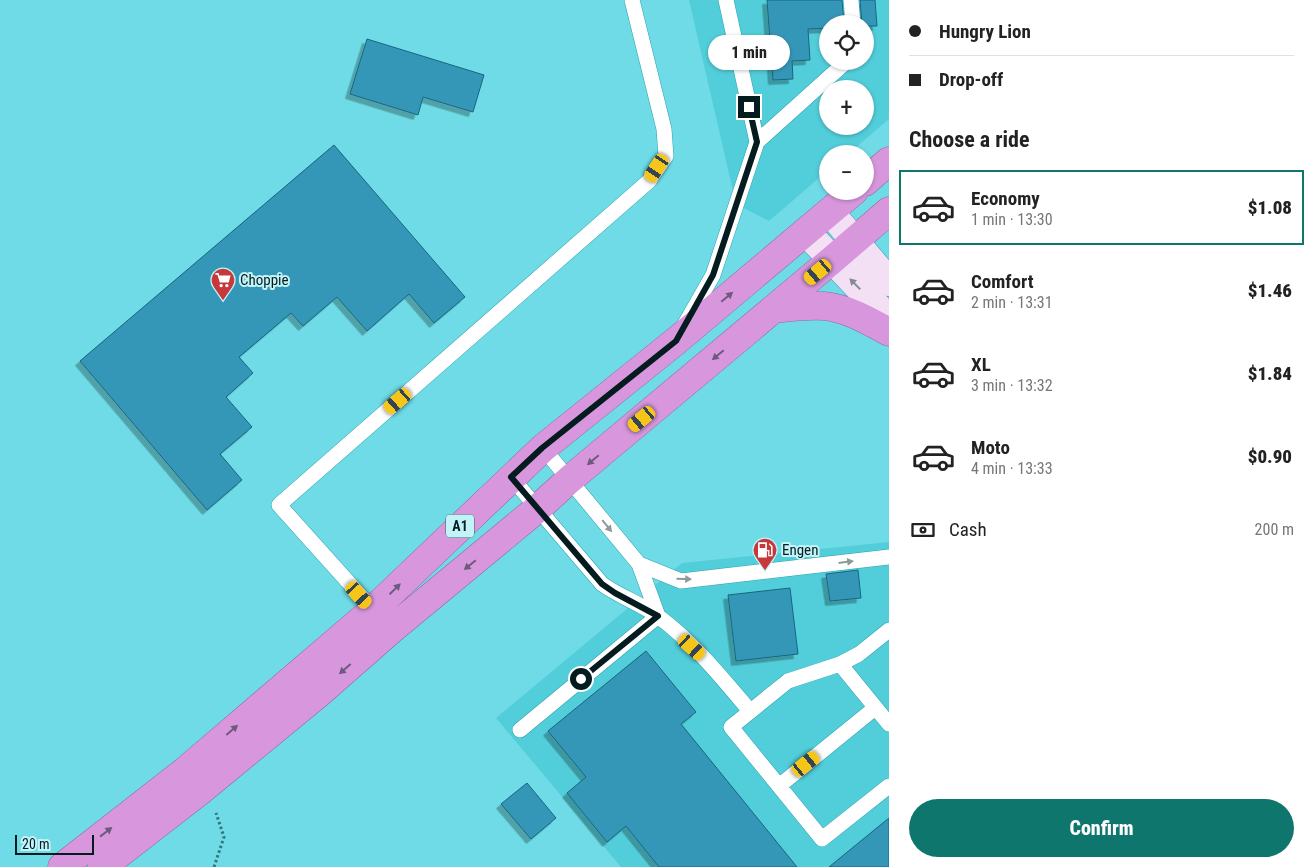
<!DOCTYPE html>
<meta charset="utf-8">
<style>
body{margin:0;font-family:"Roboto Condensed",sans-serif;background:#f6f6f6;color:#222;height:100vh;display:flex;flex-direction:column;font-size:19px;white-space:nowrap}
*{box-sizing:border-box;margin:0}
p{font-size:16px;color:#767676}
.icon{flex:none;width:28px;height:28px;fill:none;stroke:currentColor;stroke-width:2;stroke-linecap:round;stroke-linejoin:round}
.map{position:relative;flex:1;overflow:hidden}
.sheet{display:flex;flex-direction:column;background:#fff;width:425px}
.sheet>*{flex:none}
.top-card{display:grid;align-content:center;height:110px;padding:0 20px;background:#fff}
.buttons{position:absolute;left:819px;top:15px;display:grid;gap:10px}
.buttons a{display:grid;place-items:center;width:55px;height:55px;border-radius:50%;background:#fff;box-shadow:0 1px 4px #0004;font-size:25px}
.scale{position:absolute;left:15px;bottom:12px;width:79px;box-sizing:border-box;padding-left:5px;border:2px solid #041c1f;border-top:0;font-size:14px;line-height:18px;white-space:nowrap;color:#041c1f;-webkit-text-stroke:4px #c2f3f8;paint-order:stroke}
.end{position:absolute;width:22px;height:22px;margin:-11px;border:6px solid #041c1f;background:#fff;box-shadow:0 0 0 2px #fff}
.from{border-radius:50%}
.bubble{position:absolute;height:35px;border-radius:18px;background:#fff;box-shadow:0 1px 4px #0004;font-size:16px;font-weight:800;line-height:35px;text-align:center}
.car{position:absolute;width:15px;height:30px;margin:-15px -8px;border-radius:6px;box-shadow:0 0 4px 1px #0007;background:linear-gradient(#f5c518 24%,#345 0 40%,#f5c518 0 76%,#345 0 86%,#f5c518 0)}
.top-card b{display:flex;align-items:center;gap:18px;height:48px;font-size:19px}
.top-card b+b{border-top:1px solid #e0e0e0}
.top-card i{width:12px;height:12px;background:#222}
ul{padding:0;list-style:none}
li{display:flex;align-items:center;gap:15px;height:75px;margin:0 10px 8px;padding:0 10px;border:2px solid transparent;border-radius:0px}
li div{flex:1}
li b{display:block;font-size:19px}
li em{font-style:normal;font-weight:800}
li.current{border-color:#0f766e}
li>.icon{width:45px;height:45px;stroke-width:1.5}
h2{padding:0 20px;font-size:22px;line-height:60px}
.pay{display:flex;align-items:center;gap:12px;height:55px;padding:0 20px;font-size:19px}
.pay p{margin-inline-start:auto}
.cta{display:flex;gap:10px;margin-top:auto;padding:10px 20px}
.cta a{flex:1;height:58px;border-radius:30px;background:#0f766e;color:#fff;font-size:20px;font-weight:800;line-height:58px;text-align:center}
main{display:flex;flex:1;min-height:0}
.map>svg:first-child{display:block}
</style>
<main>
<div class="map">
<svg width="889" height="867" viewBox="0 0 889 867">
<defs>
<filter id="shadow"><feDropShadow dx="-4.5" dy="4.5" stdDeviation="0" flood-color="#0004"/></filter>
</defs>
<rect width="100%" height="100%" fill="#6edbe6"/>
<path fill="#52ceda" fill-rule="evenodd" d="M689,0H889V119L848,154H828L827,171L769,221L736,204ZM828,24H865V61H828ZM828,89H865V126H828Z
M889,542V867H621L496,718L682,563Z"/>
<path fill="#3697b8" stroke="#19657e" filter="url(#shadow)" d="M767,0H842L844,24H828V28L808,29L810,60L792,61L793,79L773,80Z
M860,0H875L877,26H865V24H862Z
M367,39L484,75L473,112L423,97L418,115L350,94Z
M334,145L465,297L434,323L409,294L367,331L337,297L303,326L291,313L239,357L253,373L226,397L252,427L220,454L242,480L207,510L80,361Z
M858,570L861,598L830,601L826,574Z
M790,588L798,654L736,661L728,595Z
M646,651L696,712L681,724L797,867H659L626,826L607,842L567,793L586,777L548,731Z
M527,783L556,818L531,839L501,804Z
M889,818V867H829Z"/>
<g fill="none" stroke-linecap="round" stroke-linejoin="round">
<defs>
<path id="lane" d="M851,0L853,24
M757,142L847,61
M685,324L713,275L757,142L726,0
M543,448L639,564L658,616
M511,477L602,584C620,597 642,604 659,617C694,643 722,678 750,711
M639,564L681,581L889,557
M376,613L279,505L649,181L666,156L664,129L632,0
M889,630L859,654L840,664L788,681L731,727L822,839L889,786
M840,664L889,724
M520,730L658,616
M779,786L875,708"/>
<path id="secondary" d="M830,212L889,282
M806,232L889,319"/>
<path id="highway" d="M865,182L889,161
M774,309C791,307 807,305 824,306C847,308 869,321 889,332
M62,867L185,771L373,610L543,448L676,341L854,191
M102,867L200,791L318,694L392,629L537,509L569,480L832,260L889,211"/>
</defs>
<use href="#lane" stroke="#2ea3ae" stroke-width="16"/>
<use href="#secondary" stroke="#2ea3ae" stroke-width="29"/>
<use href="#highway" stroke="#8e6c9a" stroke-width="29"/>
<path stroke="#35747a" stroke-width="3" stroke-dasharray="2.5 2.5" stroke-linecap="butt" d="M214,867L224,837L216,813"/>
<use href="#lane" stroke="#fff" stroke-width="15"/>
<use href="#secondary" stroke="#f3e0f5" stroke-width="28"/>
<use href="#highway" stroke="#d897dd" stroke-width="28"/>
</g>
<defs><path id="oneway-solid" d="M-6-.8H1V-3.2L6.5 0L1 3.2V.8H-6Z" transform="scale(1.25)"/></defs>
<use fill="#878895" href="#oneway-solid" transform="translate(855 284) rotate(-134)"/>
<g fill="#6e5a7e">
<use href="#oneway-solid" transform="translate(727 297) rotate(-40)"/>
<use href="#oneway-solid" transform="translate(718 355) rotate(140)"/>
<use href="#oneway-solid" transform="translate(593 460) rotate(140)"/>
<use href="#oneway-solid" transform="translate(470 565) rotate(141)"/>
<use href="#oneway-solid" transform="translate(395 589) rotate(-44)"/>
<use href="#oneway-solid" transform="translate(345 669) rotate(139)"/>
<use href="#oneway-solid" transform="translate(232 730) rotate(-41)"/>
<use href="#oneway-solid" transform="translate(106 832) rotate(-38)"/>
</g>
<g fill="#8e999a">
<use href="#oneway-solid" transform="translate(607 526) rotate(51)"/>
<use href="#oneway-solid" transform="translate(846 562) rotate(-7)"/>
<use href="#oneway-solid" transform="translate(684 579) rotate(2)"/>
</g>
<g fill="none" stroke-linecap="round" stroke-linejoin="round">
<path stroke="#041c1f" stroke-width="6" d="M581,679L658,616L615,593L602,584L511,477L542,448L676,341L713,275L757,142L749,107"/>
</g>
<defs>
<symbol id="supermarket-pin" viewBox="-11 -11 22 30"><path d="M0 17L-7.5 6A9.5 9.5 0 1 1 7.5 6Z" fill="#c7383b" stroke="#c2f3f8"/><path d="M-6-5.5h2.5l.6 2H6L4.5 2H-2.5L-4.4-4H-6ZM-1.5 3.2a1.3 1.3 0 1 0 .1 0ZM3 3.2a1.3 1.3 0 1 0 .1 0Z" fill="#fff"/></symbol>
<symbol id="fuel-pin" viewBox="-11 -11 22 30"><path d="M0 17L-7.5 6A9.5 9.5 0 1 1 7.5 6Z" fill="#c7383b" stroke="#c2f3f8"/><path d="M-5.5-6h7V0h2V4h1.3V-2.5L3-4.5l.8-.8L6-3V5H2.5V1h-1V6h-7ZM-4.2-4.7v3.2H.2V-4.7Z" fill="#fff"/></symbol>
</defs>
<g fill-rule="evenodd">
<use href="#supermarket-pin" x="209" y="266" width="28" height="38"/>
<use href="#fuel-pin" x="751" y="536" width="28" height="38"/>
</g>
<g text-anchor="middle" stroke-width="4" stroke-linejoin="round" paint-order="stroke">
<rect fill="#c2f3f8" stroke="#3d5c60" stroke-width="1" x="446" y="514.5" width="28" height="23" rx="4"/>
<g font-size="14" font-weight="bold" fill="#041c1f">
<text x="460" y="531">A1</text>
</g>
<g font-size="15" fill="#041c1f" stroke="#c2f3f8" text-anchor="start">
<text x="240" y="285">Choppie</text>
<text x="782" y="555">Engen</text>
</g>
</g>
</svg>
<div class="buttons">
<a><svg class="icon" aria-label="locate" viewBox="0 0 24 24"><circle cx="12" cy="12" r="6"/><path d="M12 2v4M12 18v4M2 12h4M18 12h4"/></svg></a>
<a>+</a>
<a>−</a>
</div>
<div class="scale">20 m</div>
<i class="end from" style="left:581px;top:679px"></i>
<i class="end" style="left:749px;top:107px"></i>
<div class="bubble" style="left:708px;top:35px;width:82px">1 min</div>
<i class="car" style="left:657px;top:168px;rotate:214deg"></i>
<i class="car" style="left:818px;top:272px;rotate:230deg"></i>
<i class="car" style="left:398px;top:401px;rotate:229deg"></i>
<i class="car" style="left:642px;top:419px;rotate:230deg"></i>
<i class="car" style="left:359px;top:595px;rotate:138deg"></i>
<i class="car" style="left:692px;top:647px;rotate:132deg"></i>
<i class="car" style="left:806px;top:764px;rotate:51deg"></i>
</div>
<section class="sheet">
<div class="top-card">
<b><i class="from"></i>Hungry Lion</b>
<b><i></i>Drop-off</b>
</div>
<h2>Choose a ride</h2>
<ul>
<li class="current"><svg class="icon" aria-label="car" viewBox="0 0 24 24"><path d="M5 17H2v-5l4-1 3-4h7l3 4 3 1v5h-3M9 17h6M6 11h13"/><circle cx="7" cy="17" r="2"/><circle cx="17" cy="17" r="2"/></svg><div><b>Economy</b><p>1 min · 13:30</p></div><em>$1.08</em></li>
<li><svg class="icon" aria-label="car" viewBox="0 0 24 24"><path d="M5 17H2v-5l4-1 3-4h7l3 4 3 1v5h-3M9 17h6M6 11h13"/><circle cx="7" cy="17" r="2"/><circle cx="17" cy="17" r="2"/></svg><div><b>Comfort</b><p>2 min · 13:31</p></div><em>$1.46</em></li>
<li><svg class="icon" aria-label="car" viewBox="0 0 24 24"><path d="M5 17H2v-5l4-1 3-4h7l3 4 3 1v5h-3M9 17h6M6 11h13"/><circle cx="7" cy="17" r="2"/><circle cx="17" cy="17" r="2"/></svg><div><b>XL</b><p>3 min · 13:32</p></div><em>$1.84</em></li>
<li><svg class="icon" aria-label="car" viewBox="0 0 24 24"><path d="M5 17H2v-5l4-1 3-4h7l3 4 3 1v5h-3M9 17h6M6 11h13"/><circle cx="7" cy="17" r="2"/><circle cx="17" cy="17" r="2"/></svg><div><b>Moto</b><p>4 min · 13:33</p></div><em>$0.90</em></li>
</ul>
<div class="pay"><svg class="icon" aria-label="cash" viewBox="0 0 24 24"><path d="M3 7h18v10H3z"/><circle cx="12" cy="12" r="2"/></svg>Cash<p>200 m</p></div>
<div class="cta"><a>Confirm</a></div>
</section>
</main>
